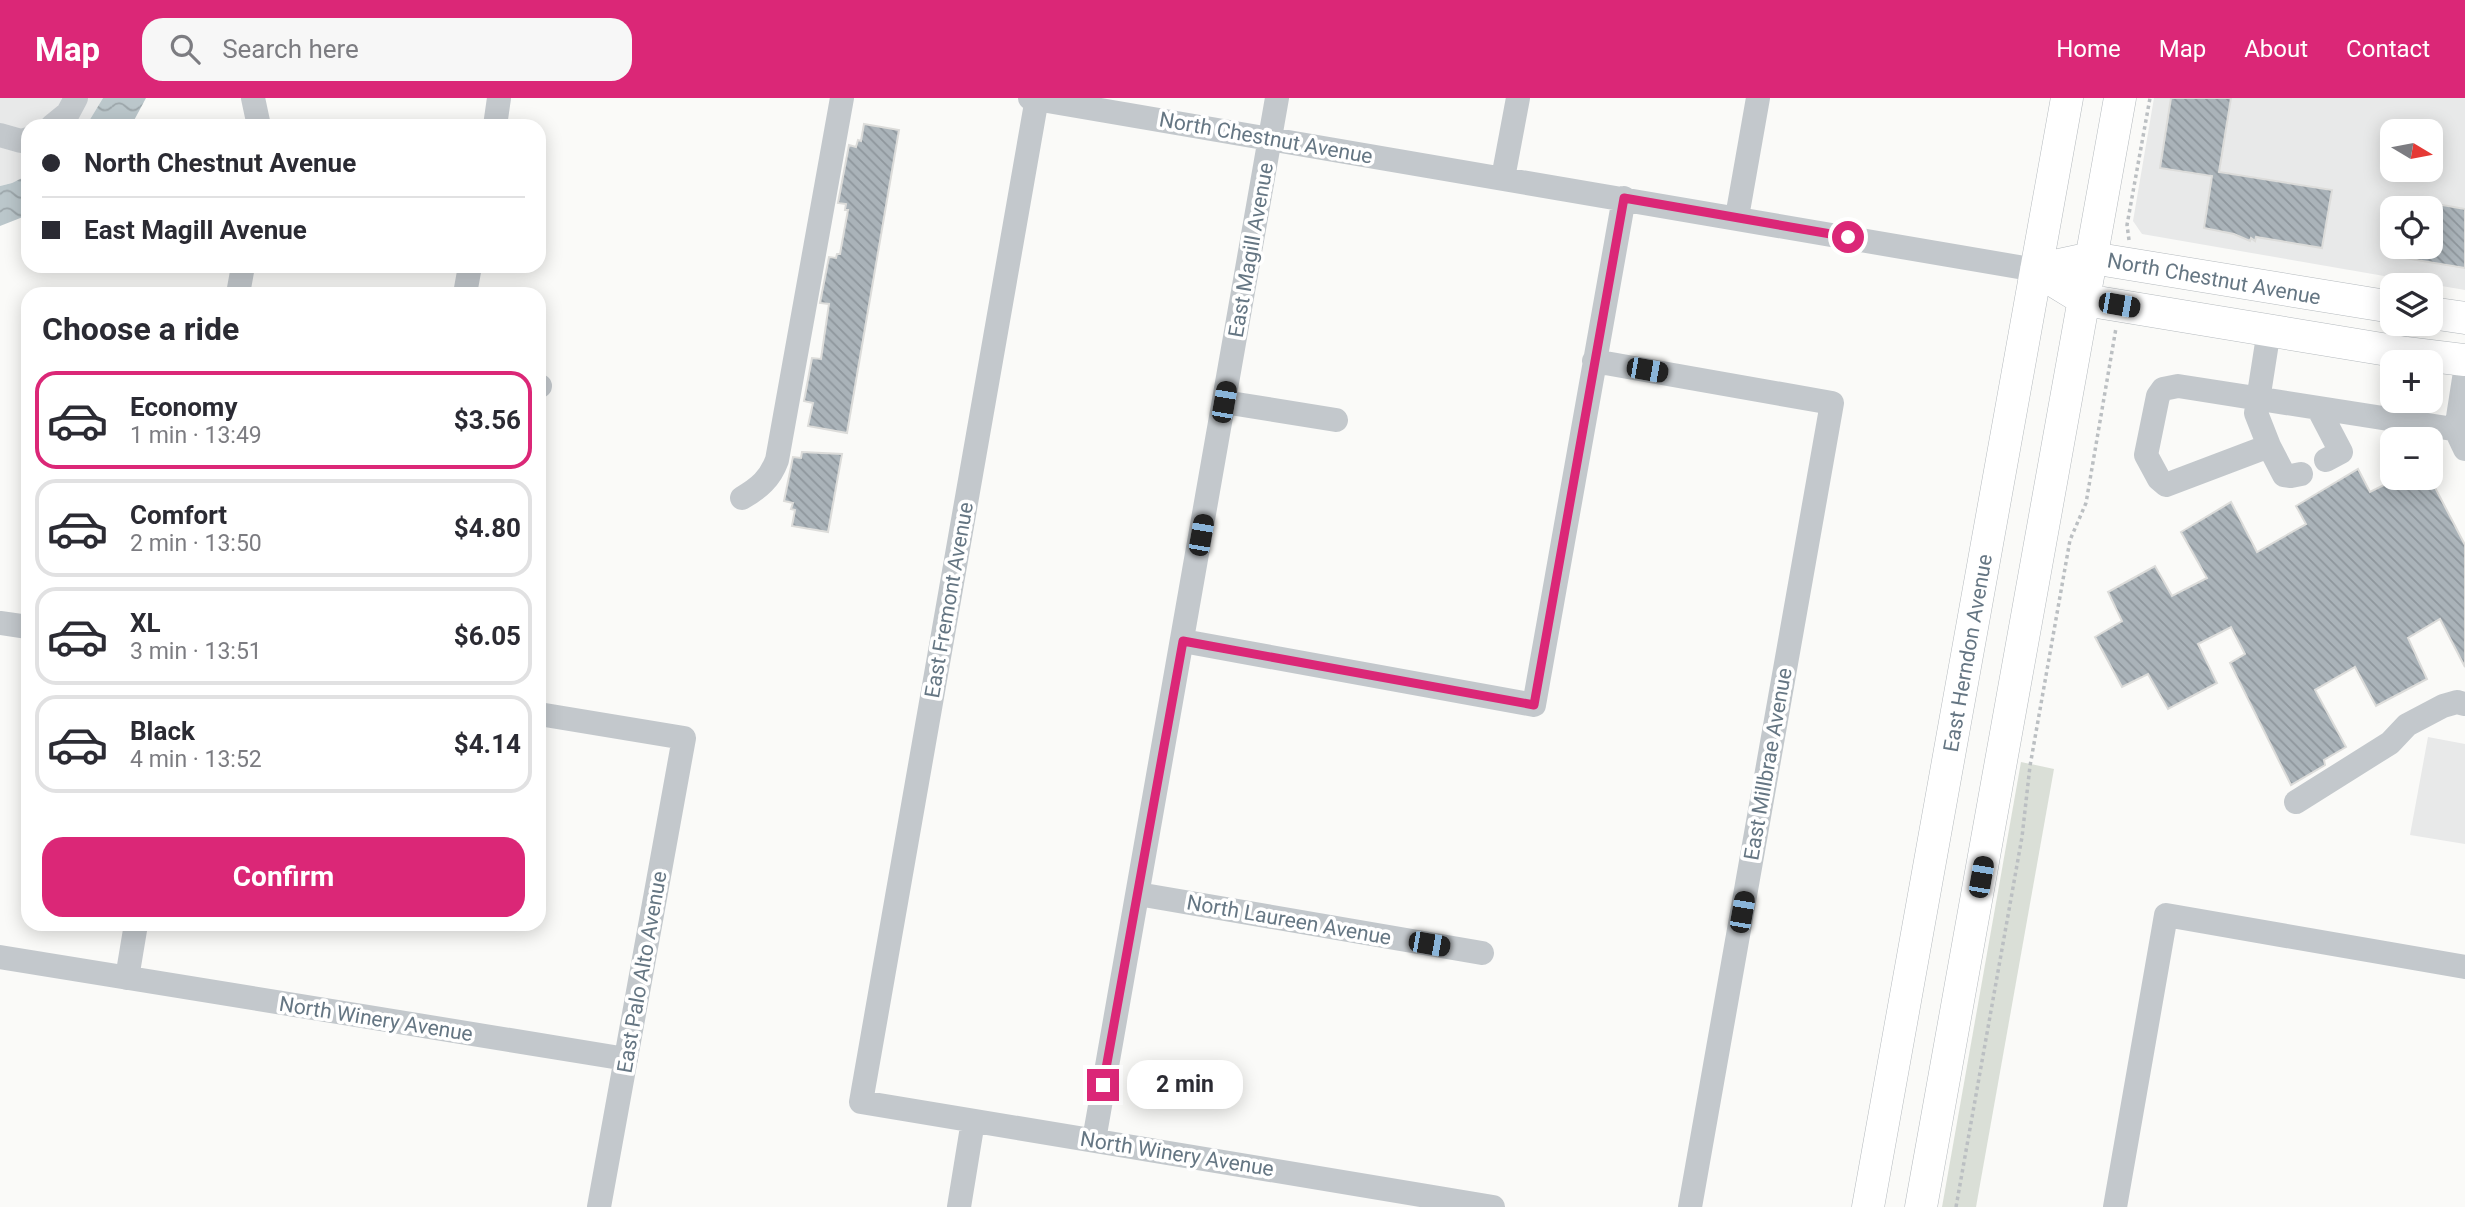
<!DOCTYPE html>
<meta charset="utf-8">
<style>
body{margin:0;font-family:Roboto,sans-serif;background:#f7f7f7;color:#2b2b33;height:100vh;display:flex;flex-direction:column;font-size:26px;white-space:nowrap}
*{box-sizing:border-box;margin:0}
p{font-size:23px;color:#7c7c81}
.icon{flex:none;width:38px;height:38px;fill:none;stroke:currentColor;stroke-width:2;stroke-linecap:round;stroke-linejoin:round}
.map{position:relative;flex:1;overflow:hidden}
.side{position:absolute;left:21px;top:189px;width:525px;height:644px;display:flex;flex-direction:column;background:#fff;border-radius:21px;box-shadow:0 4px 18px #0003}
.side>*{flex:none}
.banner{position:absolute;left:21px;top:21px;width:525px;height:154px;border-radius:21px;box-shadow:0 4px 18px #0003;display:grid;align-content:center;height:154px;padding:0 21px;background:#fff}
.needle{width:46px;rotate:100deg}
.fabs{position:absolute;left:2380px;top:21px;display:grid;gap:14px}
.fabs a{display:grid;place-items:center;width:63px;height:63px;border-radius:14px;background:#fff;box-shadow:0 4px 18px #0003;font-size:35px}
.end{position:absolute;width:32px;height:32px;margin:-16px;border:9px solid #db2777;background:#fff;box-shadow:0 0 0 4px #fff}
.from{border-radius:50%}
.bubble{position:absolute;height:49px;border-radius:21px;background:#fff;box-shadow:0 4px 18px #0003;font-size:23px;font-weight:700;line-height:49px;text-align:center}
.car{position:absolute;width:21px;height:42px;margin:-21px -10px;border-radius:9px;box-shadow:0 0 5px 2px #0007;background:linear-gradient(#222 24%,#8ab4d8 0 40%,#222 0 76%,#8ab4d8 0 86%,#222 0)}
.banner b{display:flex;align-items:center;gap:24px;height:66px;font-size:26px}
.banner b+b{border-top:2px solid #e1e1e2}
.banner i{width:18px;height:18px;background:#2b2b33}
ul{padding:0;list-style:none}
li{display:flex;align-items:center;gap:21px;height:98px;margin:0 14px 10px;padding:0 7px;border:4px solid #e1e1e2;border-radius:21px}
li div{flex:1}
li b{display:block;font-size:26px}
li em{font-style:normal;font-weight:700}
li.current{border-color:#db2777}
li>.icon{width:63px;height:63px;stroke-width:1.5}
h2{padding:0 21px;font-size:32px;line-height:84px}
.action{display:flex;gap:14px;margin-top:auto;padding:14px 21px}
.action a{flex:1;height:80px;border-radius:21px;background:#db2777;color:#fff;font-size:28px;font-weight:700;line-height:80px;text-align:center}
header{display:flex;align-items:center;gap:42px;box-sizing:border-box;height:98px;padding:0 35px;background:#db2777;color:#fff}
header strong{font-size:33px}
nav{display:flex;gap:38px;margin-inline-start:auto;font-size:24px}
.search{width:490px;height:63px;background:#f7f7f7;display:flex;align-items:center;gap:18px;box-sizing:border-box;padding:0 24px;border-radius:21px;color:#7c7c81;font-size:26px}
.map>svg:first-child{display:block}
</style>
<header>
<strong>Map</strong>
<div class="search"><svg class="icon" aria-label="search" viewBox="0 0 24 24"><circle cx="10" cy="10" r="6"/><path d="M15 15l6 6"/></svg>Search here</div>
<nav><a>Home</a><a>Map</a><a>About</a><a>Contact</a></nav>
</header>
<div class="map">
<svg width="2465" height="1109" viewBox="0 0 2465 1109">
<defs>
<pattern id="water-waves" width="16" height="10" patternUnits="userSpaceOnUse" patternTransform="scale(1.75)"><rect width="16" height="10" fill="#bbc7cb"/><path d="M0 5q4-4 8 0t8 0" fill="none" stroke="#9ca6aa"/></pattern>
<pattern id="building-back-hatch" width="6" height="6" patternUnits="userSpaceOnUse" patternTransform="scale(1.75)"><rect width="6" height="6" fill="#aab3b9"/><path d="M-1 5l2 2M0 0l6 6M5-1l2 2" fill="none" stroke="#8e969c"/></pattern>
</defs>
<rect width="100%" height="100%" fill="#fafaf8"/>
<path fill="#e8e9e9" fill-rule="evenodd" d="M0,0H103L86,28H28V77L12,85L0,88Z
M2154,0H2465V192L2142,136L2133,123ZM2392,33H2431V72H2392ZM2392,110H2431V149H2392Z
M2428,639L2465,646V746L2410,737Z"/>
<path fill="#dadfd7" d="M2021,664L2054,671L1976,1109H1942Z"/>
<path fill="url(#water-waves)" d="M103,0H146L131,28H86Z
M28,77V117L0,128V88L12,85Z"/>
<path fill="url(#building-back-hatch)" stroke="#dcdcda" stroke-width="2" d="M2171,0H2231L2219,74L2332,92L2322,150L2256,139L2255,143L2251,140L2250,143L2234,136L2204,130L2212,78L2160,70Z
M864,26L899,32L847,335L808,328L813,305L804,303L812,260L821,261L829,206L820,205L829,159L836,160L837,156H840L848,112H845L846,106L838,105L849,47L856,49L858,42L861,43Z
M2431,105L2465,111V170L2386,157L2387,149H2431Z
M802,354L842,356L828,434L792,428L795,412L791,411L793,405L784,403L793,359L801,360Z
M2358,371L2370,394L2398,380H2430L2465,447V569L2440,521L2408,540L2427,581L2376,608L2355,569L2315,592L2346,649L2324,662L2325,667L2291,687L2230,565L2245,556L2231,529L2198,546L2217,585L2168,611L2148,576L2122,589L2095,539L2122,523L2108,494L2155,468L2172,498L2207,480L2181,434L2231,404L2257,454L2306,426L2296,408Z"/>
<g fill="none" stroke-linecap="round" stroke-linejoin="round">
<defs>
<path id="major" d="M2036,172L2085,202L2406,255L2465,262
M2036,172L2092,160L2392,209
M2431,215L2465,220
M1868,1109L2067,0
M1921,1109L2120,0"/>
</defs>
<use href="#major" stroke="#b5babe" stroke-width="33"/>
<path stroke="#bbbfc2" stroke-width="3.5" stroke-dasharray="3.5 3.5" stroke-linecap="butt" d="M2129,142L2127,127L2150,0
M1956,1109L2022,739L2030,668L2070,442L2086,405L2116,230"/>
<path stroke="#c3c8cc" stroke-width="24" d="M253,0L259,28
M1030,0L2036,172
M1037,0L861,1004L1493,1109
M52,28L68,15L76,0
M495,28L499,0
M0,37L21,43L28,41
M1503,80L1518,0
M1737,119L1758,0
M238,196L243,168
M465,196L470,168
M2269,232L2256,315L2269,348L2166,387L2159,381L2146,357L2158,298L2163,291L2178,288L2465,333
M1594,263L1832,305L1690,1109
M2465,274L2456,332L2465,351
M539,288H540
M1224,304L1336,322
M2318,310L2341,354L2326,362
M2269,348L2284,377L2291,378L2301,376
M742,400C759,390 770,381 777,362L842,0
M0,525L28,529
M1183,543L1534,607L1624,100
M539,616L684,640L599,1109
M2296,704L2390,645L2407,627L2443,608L2457,604L2465,606
M1138,796L1482,855
M0,859L626,961
M127,880L136,826
M1094,1042L1277,0
M959,1109L973,1023
M2115,1109L2166,817L2465,869"/>
<use href="#major" stroke="#fff" stroke-width="32"/>
</g>
<g fill="none" stroke-linecap="round" stroke-linejoin="round">
<path stroke="#db2777" stroke-width="9" d="M1103,987L1183,543L1534,607L1624,100L1848,139"/>
</g>
<g text-anchor="middle" stroke-width="7" stroke-linejoin="round" paint-order="stroke">
<g font-size="21" fill="#657683" stroke="#fff">
<text transform="translate(1266 40) rotate(10)" y="7">North Chestnut Avenue</text>
<text transform="translate(1251 152) rotate(-80)" y="7">East Magill Avenue</text>
<text transform="translate(2214 181) rotate(10)" y="7">North Chestnut Avenue</text>
<text transform="translate(949 502) rotate(-80)" y="7">East Fremont Avenue</text>
<text transform="translate(1968 555) rotate(-80)" y="7">East Herndon Avenue</text>
<text transform="translate(1768 666) rotate(-80)" y="7">East Millbrae Avenue</text>
<text transform="translate(1289 822) rotate(10)" y="7">North Laureen Avenue</text>
<text transform="translate(642 874) rotate(-80)" y="7">East Palo Alto Avenue</text>
<text transform="translate(376 921) rotate(9)" y="7">North Winery Avenue</text>
<text transform="translate(1177 1056) rotate(9)" y="7">North Winery Avenue</text>
</g>
</g>
</svg>
<div class="fabs">
<a><svg class="needle" viewBox="-14 -14 28 28"><path d="M0-13l5 13h-10z" fill="#e53935"/><path d="M0 13l5-13h-10z" fill="#7c7c81"/></svg></a>
<a><svg class="icon" aria-label="locate" viewBox="0 0 24 24"><circle cx="12" cy="12" r="6"/><path d="M12 2v4M12 18v4M2 12h4M18 12h4"/></svg></a>
<a><svg class="icon" aria-label="layers" viewBox="0 0 24 24"><path d="M12 4l9 5-9 5-9-5zM3 14l9 5 9-5"/></svg></a>
<a>+</a>
<a>−</a>
</div>
<i class="end from" style="left:1848px;top:139px"></i>
<i class="end" style="left:1103px;top:987px"></i>
<div class="bubble" style="left:1127px;top:962px;width:116px">2 min</div>
<i class="car" style="left:2119px;top:207px;rotate:100deg"></i>
<i class="car" style="left:1647px;top:272px;rotate:100deg"></i>
<i class="car" style="left:1224px;top:304px;rotate:10deg"></i>
<i class="car" style="left:1201px;top:437px;rotate:10deg"></i>
<i class="car" style="left:1981px;top:779px;rotate:10deg"></i>
<i class="car" style="left:1742px;top:814px;rotate:10deg"></i>
<i class="car" style="left:1429px;top:846px;rotate:100deg"></i>
<div class="banner">
<b><i class="from"></i>North Chestnut Avenue</b>
<b><i></i>East Magill Avenue</b>
</div>
<section class="side">
<h2>Choose a ride</h2>
<ul>
<li class="current"><svg class="icon" aria-label="car" viewBox="0 0 24 24"><path d="M5 17H2v-5l4-1 3-4h7l3 4 3 1v5h-3M9 17h6M6 11h13"/><circle cx="7" cy="17" r="2"/><circle cx="17" cy="17" r="2"/></svg><div><b>Economy</b><p>1 min · 13:49</p></div><em>$3.56</em></li>
<li><svg class="icon" aria-label="car" viewBox="0 0 24 24"><path d="M5 17H2v-5l4-1 3-4h7l3 4 3 1v5h-3M9 17h6M6 11h13"/><circle cx="7" cy="17" r="2"/><circle cx="17" cy="17" r="2"/></svg><div><b>Comfort</b><p>2 min · 13:50</p></div><em>$4.80</em></li>
<li><svg class="icon" aria-label="car" viewBox="0 0 24 24"><path d="M5 17H2v-5l4-1 3-4h7l3 4 3 1v5h-3M9 17h6M6 11h13"/><circle cx="7" cy="17" r="2"/><circle cx="17" cy="17" r="2"/></svg><div><b>XL</b><p>3 min · 13:51</p></div><em>$6.05</em></li>
<li><svg class="icon" aria-label="car" viewBox="0 0 24 24"><path d="M5 17H2v-5l4-1 3-4h7l3 4 3 1v5h-3M9 17h6M6 11h13"/><circle cx="7" cy="17" r="2"/><circle cx="17" cy="17" r="2"/></svg><div><b>Black</b><p>4 min · 13:52</p></div><em>$4.14</em></li>
</ul>
<div class="action"><a>Confirm</a></div>
</section>
</div>
